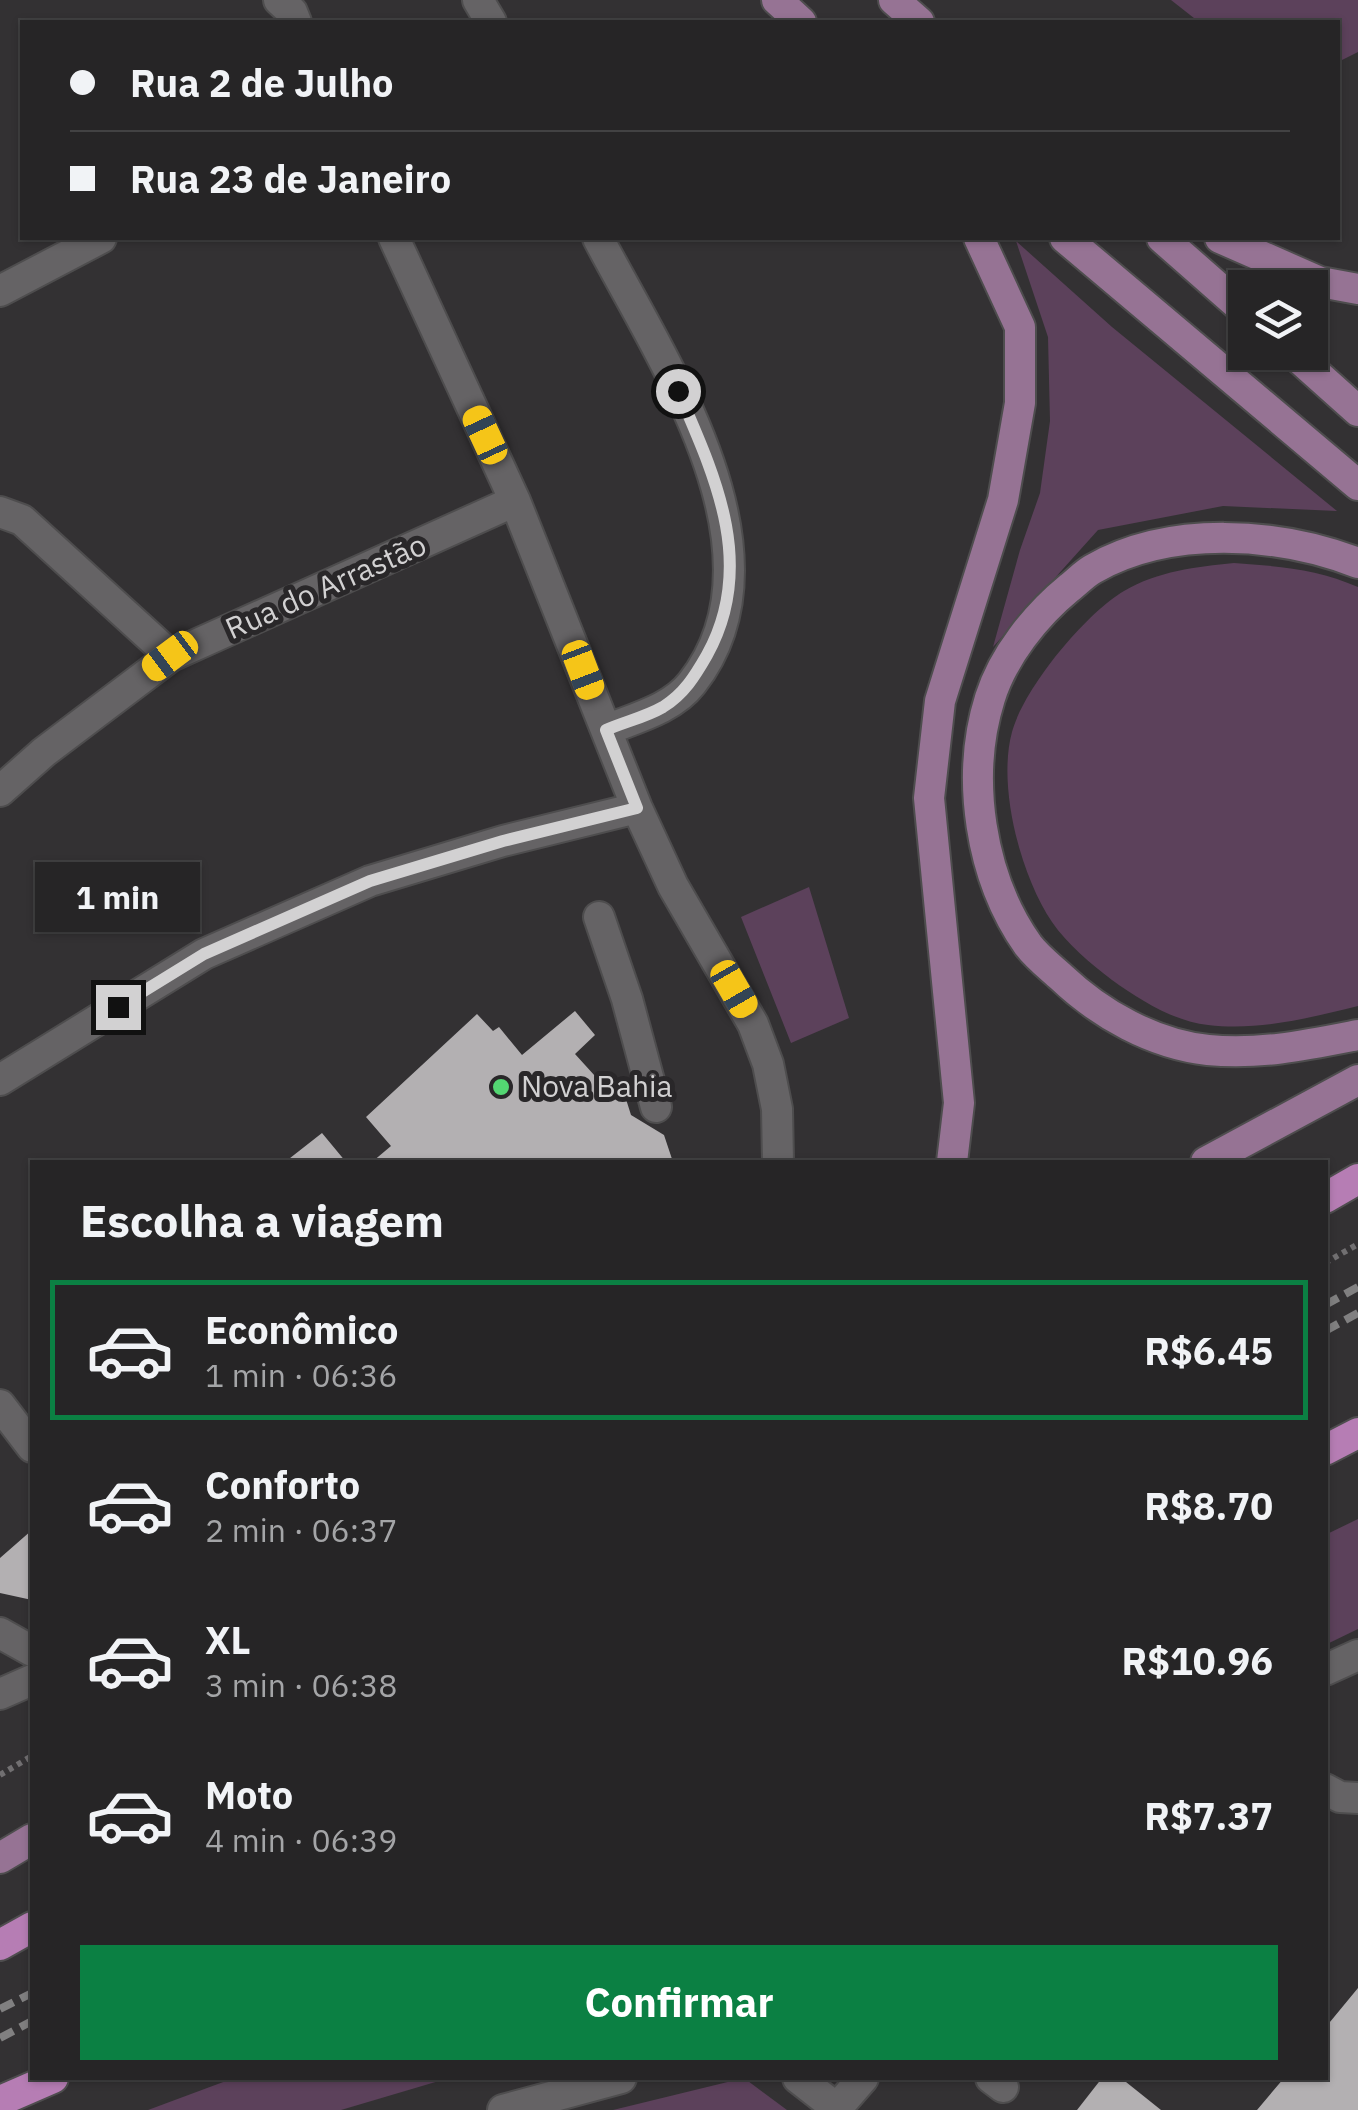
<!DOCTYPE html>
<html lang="pt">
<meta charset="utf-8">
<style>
body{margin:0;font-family:"IBM Plex Sans",sans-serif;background:#323132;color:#f1f3f6;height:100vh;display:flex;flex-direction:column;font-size:38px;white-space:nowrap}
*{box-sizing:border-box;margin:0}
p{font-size:32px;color:#a4a5a7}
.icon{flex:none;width:55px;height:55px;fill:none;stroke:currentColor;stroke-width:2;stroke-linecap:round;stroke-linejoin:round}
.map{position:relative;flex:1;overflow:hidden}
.details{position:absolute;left:30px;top:1160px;width:1298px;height:920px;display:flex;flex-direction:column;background:#262526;border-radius:0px;box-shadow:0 2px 8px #0004,0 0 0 2px #424243}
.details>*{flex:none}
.banner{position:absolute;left:20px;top:20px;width:1320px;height:220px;border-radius:0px;box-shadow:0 2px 8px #0004,0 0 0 2px #424243;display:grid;align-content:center;height:220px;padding:0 50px;background:#262526}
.tools{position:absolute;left:1228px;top:270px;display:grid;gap:20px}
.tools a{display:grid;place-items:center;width:100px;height:100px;border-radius:0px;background:#262526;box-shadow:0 2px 8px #0004,0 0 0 2px #424243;font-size:50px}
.end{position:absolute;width:45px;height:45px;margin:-22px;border:12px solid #d2d1d2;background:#111;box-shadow:0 0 0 5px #111}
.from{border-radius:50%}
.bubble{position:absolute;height:70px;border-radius:0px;background:#262526;box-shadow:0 2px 8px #0004,0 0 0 2px #424243;font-size:32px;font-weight:700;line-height:70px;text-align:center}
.car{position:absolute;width:30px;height:60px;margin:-30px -15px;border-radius:12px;box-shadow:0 0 8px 2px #0007;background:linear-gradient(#f5c518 24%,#345 0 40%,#f5c518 0 76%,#345 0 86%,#f5c518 0)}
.banner b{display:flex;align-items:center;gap:35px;height:95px;font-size:38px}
.banner b+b{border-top:2px solid #424243}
.banner i{width:25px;height:25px;background:#f1f3f6}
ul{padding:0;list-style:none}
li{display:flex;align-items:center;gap:30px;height:140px;margin:0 20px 15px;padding:0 30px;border:5px solid transparent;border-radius:0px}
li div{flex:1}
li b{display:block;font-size:38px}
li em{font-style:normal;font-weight:700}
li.active{border-color:#0b8043}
li>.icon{width:90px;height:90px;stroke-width:1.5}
h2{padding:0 50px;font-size:45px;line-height:120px}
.cta{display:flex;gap:20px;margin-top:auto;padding:20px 50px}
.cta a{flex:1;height:115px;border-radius:0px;background:#0b8043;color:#fff;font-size:40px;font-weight:700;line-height:115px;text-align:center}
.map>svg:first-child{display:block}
</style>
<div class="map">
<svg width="1358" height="2110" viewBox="0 0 1358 2110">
<rect width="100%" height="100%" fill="#333133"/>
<path fill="#5c415b" d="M1171,0H1358V52L1338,62V22H1199Z
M1016,241L1112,327L1337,511L1223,506L1098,530L993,647L1020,550L1040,493L1050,421L1048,337Z
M1234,563C1277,566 1318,569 1358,587V1006C1308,1018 1260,1031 1208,1025C1173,1021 1140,1000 1112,980C1091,964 1067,944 1052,922C1021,876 997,787 1012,732C1024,688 1085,614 1124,591C1158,571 1196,567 1234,563Z
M809,887L849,1018L791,1043L741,917Z
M1358,1519V1629L1325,1645V1535Z
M234,2078H449L341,2110H148Z
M744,2078L787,2110H613Z"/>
<path fill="#b3b0b2" d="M575,1011L595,1035L575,1054L605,1087H614L625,1096L631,1115L664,1135L673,1162H372L391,1146L366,1117L477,1014L493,1031L499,1027L522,1055Z
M322,1133L346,1162H285Z
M32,1530V1600L0,1593V1558Z
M1358,1988V2110H1257L1284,2078H1325V2028Z
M1102,2078H1121L1161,2110H1077Z"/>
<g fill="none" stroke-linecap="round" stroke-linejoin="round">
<defs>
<path id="minor" d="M279,0L292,12L296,22
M478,0L491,22
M394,238L515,501L637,808L673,886L753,1024L768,1064L777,1109L778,1162
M598,238C660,357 794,553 692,683C672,709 635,718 606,730
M0,291L101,238
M0,512L22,520L171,656
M0,791L44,752L171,656L515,501
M599,917L627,999L656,1107
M0,1080L204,954L370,881L503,841L637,808
M0,1405L32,1447
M0,1633L32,1651
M1325,1670L1358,1655
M0,1694L32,1680
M1325,1789L1340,1797L1358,1798
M798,2078L839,2110
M991,2078L1003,2087
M837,2108L863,2078
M503,2110L621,2078"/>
<path id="major" d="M777,0L801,22
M894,0L919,22
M1065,238L1358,485
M1162,238L1245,311
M1220,238L1320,282L1358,289
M1292,352L1358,411
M1358,563C1278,532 1170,525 1093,569C1084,574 1077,582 1069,588C1036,615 1003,656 990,698C965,777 980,877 1028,945C1037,957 1050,967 1061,977C1100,1014 1153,1044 1208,1050C1260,1055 1307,1045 1358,1035
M952,1162L959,1103L929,798L940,701L1003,500L1020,403V327L979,238
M1206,1162L1358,1080
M0,1858L32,1839"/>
<path id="highway" d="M1325,1198L1358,1179
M1325,1450L1358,1433
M0,1945L32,1927
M0,2101L53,2078"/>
</defs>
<use href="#minor" stroke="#4e4d4e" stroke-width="34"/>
<use href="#major" stroke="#4e4d4e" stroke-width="34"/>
<use href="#highway" stroke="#4e4d4e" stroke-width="34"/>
<path stroke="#716f71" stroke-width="6" stroke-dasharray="5 5" stroke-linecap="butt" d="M1325,1263L1358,1244
M0,1775L32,1756"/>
<use href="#minor" stroke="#656365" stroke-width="30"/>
<use href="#major" stroke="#967394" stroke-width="30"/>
<use href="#highway" stroke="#b67db4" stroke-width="30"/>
<path stroke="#818081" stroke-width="8" stroke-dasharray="15 8" stroke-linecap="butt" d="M1325,1305L1358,1287
M1325,1331L1358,1313
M0,2009L32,1993
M0,2038L32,2021"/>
</g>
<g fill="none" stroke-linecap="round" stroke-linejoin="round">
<path stroke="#d2d1d2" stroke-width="12" d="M118,1007L204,954L370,881L503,841L637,808L606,730C624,722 646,717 663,707C684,694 695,676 707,655C757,565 715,476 678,391"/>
</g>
<circle fill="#53d672" stroke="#292729" stroke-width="4" cx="501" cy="1087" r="10"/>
<g text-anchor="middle" stroke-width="10" stroke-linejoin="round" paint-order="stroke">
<g font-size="30" fill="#d2d1d2" stroke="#292729">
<text transform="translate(326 587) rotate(-24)" y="10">Rua do Arrastão</text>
</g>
<g font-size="30" fill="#d2d1d2" stroke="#292729" text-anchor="start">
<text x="521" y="1097">Nova Bahia</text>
</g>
</g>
</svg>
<div class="tools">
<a><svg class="icon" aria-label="layers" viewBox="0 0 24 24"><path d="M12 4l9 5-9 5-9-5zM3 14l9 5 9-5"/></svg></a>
</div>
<i class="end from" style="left:678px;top:391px"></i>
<i class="end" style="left:118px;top:1007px"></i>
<div class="bubble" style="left:35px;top:862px;width:165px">1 min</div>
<i class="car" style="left:485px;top:435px;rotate:335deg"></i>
<i class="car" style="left:170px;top:656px;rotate:233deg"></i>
<i class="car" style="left:583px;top:670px;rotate:159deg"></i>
<i class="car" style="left:734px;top:989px;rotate:150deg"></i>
<div class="banner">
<b><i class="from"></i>Rua 2 de Julho</b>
<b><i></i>Rua 23 de Janeiro</b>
</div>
<section class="details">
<h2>Escolha a viagem</h2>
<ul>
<li class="active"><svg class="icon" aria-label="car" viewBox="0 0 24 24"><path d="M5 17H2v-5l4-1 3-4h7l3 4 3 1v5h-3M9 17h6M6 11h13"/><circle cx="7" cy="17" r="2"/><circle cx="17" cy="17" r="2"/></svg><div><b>Econômico</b><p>1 min · 06:36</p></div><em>R$6.45</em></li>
<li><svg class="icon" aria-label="car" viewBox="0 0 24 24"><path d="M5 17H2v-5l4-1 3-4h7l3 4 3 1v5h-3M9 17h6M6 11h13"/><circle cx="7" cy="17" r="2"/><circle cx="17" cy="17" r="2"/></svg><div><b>Conforto</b><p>2 min · 06:37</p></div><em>R$8.70</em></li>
<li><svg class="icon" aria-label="car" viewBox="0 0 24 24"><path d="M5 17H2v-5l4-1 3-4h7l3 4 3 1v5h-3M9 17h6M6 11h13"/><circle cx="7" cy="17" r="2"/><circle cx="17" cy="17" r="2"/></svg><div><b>XL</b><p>3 min · 06:38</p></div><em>R$10.96</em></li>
<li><svg class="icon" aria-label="car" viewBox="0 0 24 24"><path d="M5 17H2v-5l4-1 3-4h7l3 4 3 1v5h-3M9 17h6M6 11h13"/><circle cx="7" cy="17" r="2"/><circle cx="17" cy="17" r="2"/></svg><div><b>Moto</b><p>4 min · 06:39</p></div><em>R$7.37</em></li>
</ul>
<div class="cta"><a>Confirmar</a></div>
</section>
</div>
